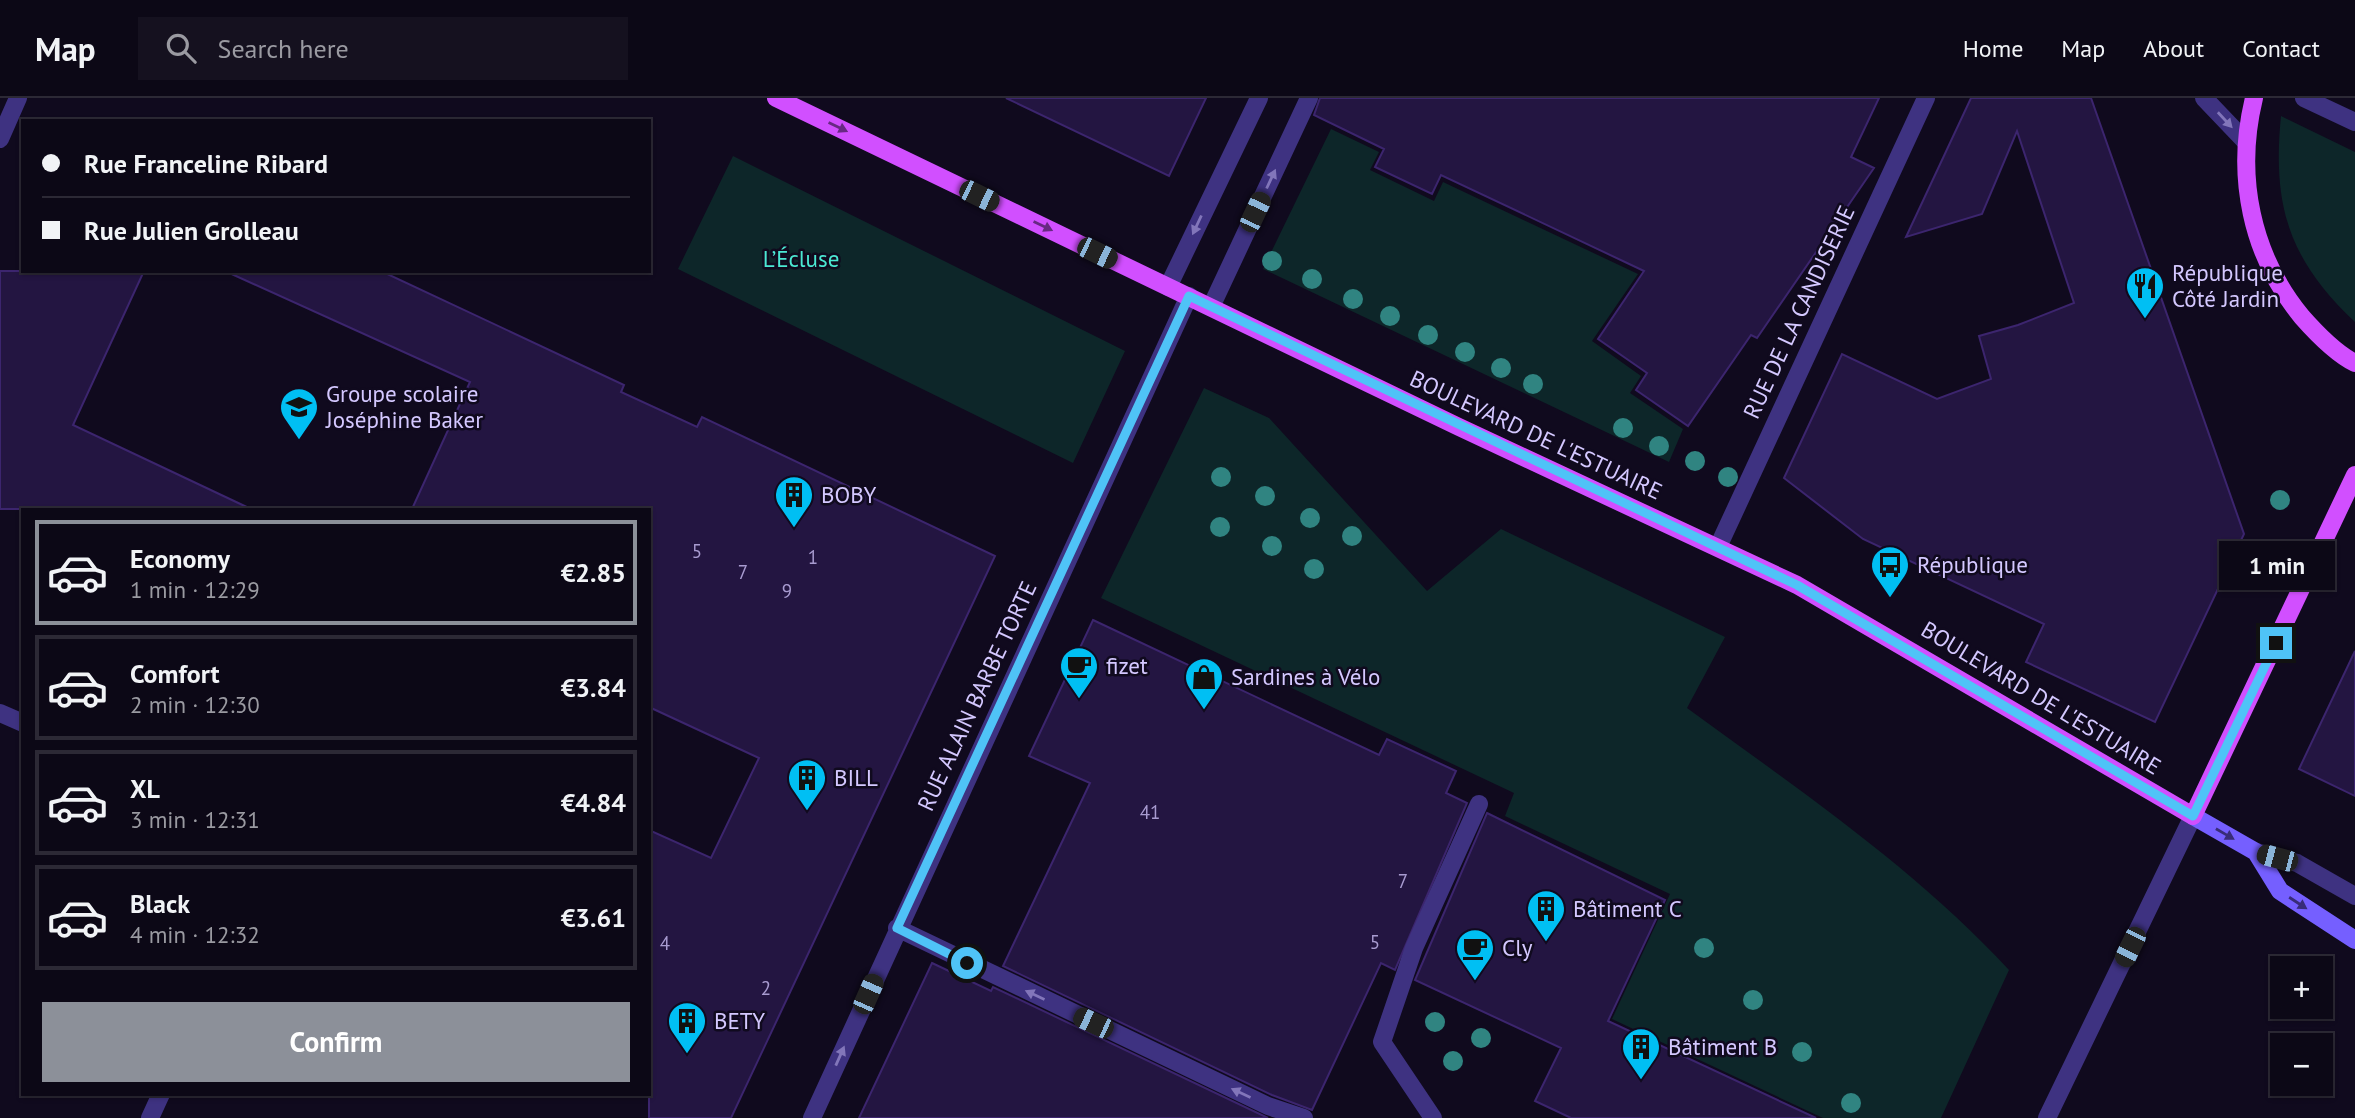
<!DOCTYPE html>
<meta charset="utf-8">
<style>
body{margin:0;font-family:"PT Sans",sans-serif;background:#15111f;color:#f1f3f6;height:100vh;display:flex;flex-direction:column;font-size:26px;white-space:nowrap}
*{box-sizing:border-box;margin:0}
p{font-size:23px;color:#9a9aa1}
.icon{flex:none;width:38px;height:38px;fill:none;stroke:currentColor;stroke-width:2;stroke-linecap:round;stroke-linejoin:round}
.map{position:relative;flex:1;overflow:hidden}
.drawer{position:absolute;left:21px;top:410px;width:630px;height:588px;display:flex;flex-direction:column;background:#0c0816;border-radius:0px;box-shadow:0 2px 5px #0004,0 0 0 2px #2c2935}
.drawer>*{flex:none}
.banner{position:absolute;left:21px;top:21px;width:630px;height:154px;border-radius:0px;box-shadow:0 2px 5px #0004,0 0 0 2px #2c2935;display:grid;align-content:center;height:154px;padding:0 21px;background:#0c0816}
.controls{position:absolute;left:2270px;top:858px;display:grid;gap:14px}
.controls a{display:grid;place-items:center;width:63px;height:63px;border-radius:0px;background:#0c0816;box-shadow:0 2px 5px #0004,0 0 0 2px #2c2935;font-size:35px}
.end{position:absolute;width:32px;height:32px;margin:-16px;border:9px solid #4fc3f7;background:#111;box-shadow:0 0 0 4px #111}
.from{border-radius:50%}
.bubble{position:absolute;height:49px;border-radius:0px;background:#0c0816;box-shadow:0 2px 5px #0004,0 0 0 2px #2c2935;font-size:23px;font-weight:800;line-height:49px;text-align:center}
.car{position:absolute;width:21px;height:42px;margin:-21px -10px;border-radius:9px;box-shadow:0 0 5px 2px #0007;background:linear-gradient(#222 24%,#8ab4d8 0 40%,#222 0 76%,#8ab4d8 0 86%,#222 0)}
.banner b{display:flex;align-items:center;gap:24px;height:66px;font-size:26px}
.banner b+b{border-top:2px solid #2c2935}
.banner i{width:18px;height:18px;background:#f1f3f6}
ul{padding:12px 0 0;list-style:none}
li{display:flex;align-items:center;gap:21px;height:105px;margin:0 14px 10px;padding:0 7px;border:4px solid #2c2935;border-radius:0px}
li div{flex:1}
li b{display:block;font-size:26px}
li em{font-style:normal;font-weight:800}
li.active{border-color:#8c9099}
li>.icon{width:63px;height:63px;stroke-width:1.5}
.action{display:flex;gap:14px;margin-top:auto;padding:14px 21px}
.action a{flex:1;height:80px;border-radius:0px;background:#8c9099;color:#fff;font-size:28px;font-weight:800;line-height:80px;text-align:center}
header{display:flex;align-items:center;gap:42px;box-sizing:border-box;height:98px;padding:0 35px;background:#0c0816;border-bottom:2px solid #2c2935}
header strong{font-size:33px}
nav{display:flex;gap:38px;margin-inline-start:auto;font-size:24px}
.search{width:490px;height:63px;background:#15111f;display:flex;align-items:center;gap:18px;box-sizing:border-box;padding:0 24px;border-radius:0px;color:#9a9aa1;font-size:26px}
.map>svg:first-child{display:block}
</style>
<header>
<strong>Map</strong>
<div class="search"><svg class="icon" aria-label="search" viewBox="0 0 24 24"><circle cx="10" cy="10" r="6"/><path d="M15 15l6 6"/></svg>Search here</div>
<nav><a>Home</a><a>Map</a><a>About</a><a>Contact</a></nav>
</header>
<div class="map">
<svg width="2355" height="1020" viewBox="0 0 2355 1020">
<rect width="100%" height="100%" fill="#100a1e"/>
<path fill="#0d2629" d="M2281,18L2355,54V224C2289,162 2272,108 2281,18Z
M1331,31L1379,54L1370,72L1434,103L1443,84L1638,176L1592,243L1641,278L1630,295L1683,331L1669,364L1263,171Z
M733,58L1125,253L1073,365L678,171Z
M1204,290L1269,320L1427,493L1501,431L1725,539L1687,610C1798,691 1916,771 2009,872L1941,1020H1823L1612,921L1670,796L1505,718L1514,695L1101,500Z"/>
<path fill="#231541" stroke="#3c256e" stroke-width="2" d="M1006,0H1206L1169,78Z
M1320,0H1879L1851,59L1874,70L1757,240L1751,237L1688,328L1636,292L1647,275L1598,241L1644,173L1441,77L1432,96L1375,69L1384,51L1314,17Z
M1971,0H2091L2244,436L2155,624L2026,564L2044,526L1863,441L1784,380L1842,256L1937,301L1991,281L1979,238L2018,227L2074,205L2017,33L1982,116L1906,139Z
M0,173H144L73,327L251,411H0Z
M225,173H381L624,287L621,294L697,329L702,319L995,458L731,1020H649V732L711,760L759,660L649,609V411H412L470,284Z
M1093,522L1379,657L1387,641L1456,673L1446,695L1467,705L1395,872L1381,865L1312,1012L1272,997L1003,868L1090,685L1029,658Z
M2355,553V698L2299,671Z
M1487,715L1665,802L1608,923L1816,1020H1571L1535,1003L1561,950L1415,882Z
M932,865L991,893L993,889L1268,1020H859Z"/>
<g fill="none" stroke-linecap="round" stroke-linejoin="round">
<path stroke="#3e3281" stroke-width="18" d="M2204,0L2246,44
M2304,0L2355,24
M2256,754L2297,765L2355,798"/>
<path stroke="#3e3281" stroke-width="18" d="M0,41L18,0
M1718,449L1926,0
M0,615L23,625
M150,1020L161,996
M1433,1020L1382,944L1414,850L1479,706"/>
<path stroke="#3e3281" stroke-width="18" d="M1168,189L1259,0
M1211,209L1309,0
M897,830L1268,1008L1304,1020
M812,1020L1189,198"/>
<path stroke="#3e3281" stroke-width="18" d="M2047,1020L2193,718"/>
<path stroke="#755fff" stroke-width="18" d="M2193,718L2256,754L2280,793L2355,842"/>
<path stroke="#d14fff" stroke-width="18" d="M776,0L1459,329L1797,487L2193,718L2355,377
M2254,0C2235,78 2251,157 2302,219C2317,236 2335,255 2355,265"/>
</g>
<g fill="#308481">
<circle cx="1272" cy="163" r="10"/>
<circle cx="1312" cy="181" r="10"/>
<circle cx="1353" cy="201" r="10"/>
<circle cx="1390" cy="218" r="10"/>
<circle cx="1428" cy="237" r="10"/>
<circle cx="1465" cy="254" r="10"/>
<circle cx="1501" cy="270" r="10"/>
<circle cx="1533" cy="286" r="10"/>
<circle cx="1623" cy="330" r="10"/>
<circle cx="1659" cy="348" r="10"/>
<circle cx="1695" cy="363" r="10"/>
<circle cx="1221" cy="379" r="10"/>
<circle cx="1728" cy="379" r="10"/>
<circle cx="1265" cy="398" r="10"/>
<circle cx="2280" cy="402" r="10"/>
<circle cx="1310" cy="420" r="10"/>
<circle cx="1220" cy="429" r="10"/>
<circle cx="1352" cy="438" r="10"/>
<circle cx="1272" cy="448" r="10"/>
<circle cx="1314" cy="471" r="10"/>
<circle cx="1704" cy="850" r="10"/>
<circle cx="1753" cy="902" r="10"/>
<circle cx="1435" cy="924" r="10"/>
<circle cx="1481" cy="940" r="10"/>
<circle cx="1802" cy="954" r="10"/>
<circle cx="1453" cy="963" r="10"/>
<circle cx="1851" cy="1005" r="10"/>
</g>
<defs><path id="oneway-solid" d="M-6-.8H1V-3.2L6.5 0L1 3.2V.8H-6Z" transform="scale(1.75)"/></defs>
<g fill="#8276ba">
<use href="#oneway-solid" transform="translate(2225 22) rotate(47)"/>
<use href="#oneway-solid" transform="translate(1271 81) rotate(-65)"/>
<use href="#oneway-solid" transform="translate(1197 127) rotate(115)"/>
<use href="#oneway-solid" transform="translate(1035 897) rotate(-155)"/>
<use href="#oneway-solid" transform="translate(840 958) rotate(-66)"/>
<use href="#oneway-solid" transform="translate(1241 995) rotate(-155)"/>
</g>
<g fill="#672983">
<use href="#oneway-solid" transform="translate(838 29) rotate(26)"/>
<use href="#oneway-solid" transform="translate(1043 128) rotate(26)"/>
</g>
<g fill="#382c78">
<use href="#oneway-solid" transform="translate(2225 736) rotate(30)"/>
<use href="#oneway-solid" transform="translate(2298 805) rotate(33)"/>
</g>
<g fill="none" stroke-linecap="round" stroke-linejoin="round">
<path stroke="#4fc3f7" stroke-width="9" d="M967,865L897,830L1189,198L1797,487L2193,718L2276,545"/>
</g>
<defs>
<symbol id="restaurant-pin" viewBox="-11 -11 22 30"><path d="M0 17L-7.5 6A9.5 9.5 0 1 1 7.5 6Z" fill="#00bff3" stroke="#100a1e"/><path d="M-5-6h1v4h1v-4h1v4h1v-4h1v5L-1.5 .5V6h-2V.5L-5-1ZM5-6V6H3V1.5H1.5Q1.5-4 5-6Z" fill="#111"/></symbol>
<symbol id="school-pin" viewBox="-11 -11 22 30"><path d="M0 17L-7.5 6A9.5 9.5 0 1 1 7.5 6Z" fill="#00bff3" stroke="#100a1e"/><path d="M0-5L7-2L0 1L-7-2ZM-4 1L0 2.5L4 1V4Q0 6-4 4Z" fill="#111"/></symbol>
<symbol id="building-pin" viewBox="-11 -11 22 30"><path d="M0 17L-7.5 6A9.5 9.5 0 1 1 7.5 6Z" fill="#00bff3" stroke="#100a1e"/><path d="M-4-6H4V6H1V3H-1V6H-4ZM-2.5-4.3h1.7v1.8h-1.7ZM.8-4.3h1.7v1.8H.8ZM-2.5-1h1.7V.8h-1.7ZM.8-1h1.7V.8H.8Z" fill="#111"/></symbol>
<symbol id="bus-pin" viewBox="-11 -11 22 30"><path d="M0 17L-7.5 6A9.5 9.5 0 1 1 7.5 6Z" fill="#00bff3" stroke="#100a1e"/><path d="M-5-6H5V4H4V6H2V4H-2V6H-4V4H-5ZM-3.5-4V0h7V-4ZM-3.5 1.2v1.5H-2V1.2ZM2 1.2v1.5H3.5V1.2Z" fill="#111"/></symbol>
<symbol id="cafe-pin" viewBox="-11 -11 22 30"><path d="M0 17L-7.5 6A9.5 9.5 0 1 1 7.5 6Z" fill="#00bff3" stroke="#100a1e"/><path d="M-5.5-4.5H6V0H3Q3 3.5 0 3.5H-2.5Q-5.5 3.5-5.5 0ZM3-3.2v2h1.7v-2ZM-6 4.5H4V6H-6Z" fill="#111"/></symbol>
<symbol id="shop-pin" viewBox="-11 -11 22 30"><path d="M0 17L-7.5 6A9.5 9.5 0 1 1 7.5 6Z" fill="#00bff3" stroke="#100a1e"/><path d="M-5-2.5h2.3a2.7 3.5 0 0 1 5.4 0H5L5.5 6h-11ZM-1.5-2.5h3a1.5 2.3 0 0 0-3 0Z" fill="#111"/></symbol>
</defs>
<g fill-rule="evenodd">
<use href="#restaurant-pin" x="2123" y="166" width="44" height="60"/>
<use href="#school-pin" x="277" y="287" width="44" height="60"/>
<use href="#building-pin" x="772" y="375" width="44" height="60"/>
<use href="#bus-pin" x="1868" y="445" width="44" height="60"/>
<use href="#cafe-pin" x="1057" y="546" width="44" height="60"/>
<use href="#shop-pin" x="1182" y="557" width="44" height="60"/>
<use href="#building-pin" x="785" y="658" width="44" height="60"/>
<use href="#building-pin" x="1524" y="789" width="44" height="60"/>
<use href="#cafe-pin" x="1453" y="828" width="44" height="60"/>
<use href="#building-pin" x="665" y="901" width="44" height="60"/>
<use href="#building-pin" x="1619" y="927" width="44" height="60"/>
</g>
<g text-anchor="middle" stroke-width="5" stroke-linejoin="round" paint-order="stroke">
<g font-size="19" fill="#a89bd0">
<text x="697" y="460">5</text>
<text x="813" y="466">1</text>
<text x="743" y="481">7</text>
<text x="787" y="500">9</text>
<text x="1150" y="721">41</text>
<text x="1403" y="790">7</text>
<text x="1375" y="851">5</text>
<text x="665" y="852">4</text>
<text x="766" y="897">2</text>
</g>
<g font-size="23" fill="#4be7d2" stroke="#100a1e">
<text x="801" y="169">L’Écluse</text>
</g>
<g font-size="23" fill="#d4c8ff" stroke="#100a1e" text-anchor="start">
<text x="2172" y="183">République<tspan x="2172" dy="26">Côté Jardin</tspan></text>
<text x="326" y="304">Groupe scolaire<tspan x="326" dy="26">Joséphine Baker</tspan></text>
<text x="821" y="405">BOBY</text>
<text x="1917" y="475">République</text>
<text x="1106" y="576">fizet</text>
<text x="1231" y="587">Sardines à Vélo</text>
<text x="834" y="688">BILL</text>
<text x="1573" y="819">Bâtiment C</text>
<text x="1502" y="858">Cly</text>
<text x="714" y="931">BETY</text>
<text x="1668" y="957">Bâtiment B</text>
</g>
<g font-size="23" fill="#d4c8ff" stroke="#100a1e">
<text transform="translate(1799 214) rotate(-65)" y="8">RUE DE LA CANDISERIE</text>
<text transform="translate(1536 337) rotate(25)" y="8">BOULEVARD DE L'ESTUAIRE</text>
<text transform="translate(977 598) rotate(-65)" y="8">RUE ALAIN BARBE TORTE</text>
<text transform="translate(2041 600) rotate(31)" y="8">BOULEVARD DE L'ESTUAIRE</text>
</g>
</g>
</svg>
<div class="controls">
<a>+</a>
<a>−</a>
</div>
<i class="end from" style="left:967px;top:865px"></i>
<i class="end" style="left:2276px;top:545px"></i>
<div class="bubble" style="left:2219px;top:443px;width:116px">1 min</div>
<i class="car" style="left:979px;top:98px;rotate:116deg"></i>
<i class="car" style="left:1255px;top:114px;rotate:25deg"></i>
<i class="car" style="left:1097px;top:155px;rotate:116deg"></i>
<i class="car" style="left:2277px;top:760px;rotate:285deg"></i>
<i class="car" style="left:2130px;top:849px;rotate:206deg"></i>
<i class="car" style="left:868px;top:896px;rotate:24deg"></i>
<i class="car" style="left:1093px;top:925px;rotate:295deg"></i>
<div class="banner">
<b><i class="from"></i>Rue Franceline Ribard</b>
<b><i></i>Rue Julien Grolleau</b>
</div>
<section class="drawer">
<ul>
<li class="active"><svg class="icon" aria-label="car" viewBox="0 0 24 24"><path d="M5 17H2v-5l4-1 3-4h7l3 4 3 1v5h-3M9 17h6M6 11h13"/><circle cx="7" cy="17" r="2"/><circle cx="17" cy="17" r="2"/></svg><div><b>Economy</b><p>1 min · 12:29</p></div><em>€2.85</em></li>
<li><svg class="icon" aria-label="car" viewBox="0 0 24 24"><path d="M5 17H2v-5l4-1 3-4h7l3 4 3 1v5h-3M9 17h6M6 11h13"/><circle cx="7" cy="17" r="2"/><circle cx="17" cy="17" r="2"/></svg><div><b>Comfort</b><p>2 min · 12:30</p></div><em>€3.84</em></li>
<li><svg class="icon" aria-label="car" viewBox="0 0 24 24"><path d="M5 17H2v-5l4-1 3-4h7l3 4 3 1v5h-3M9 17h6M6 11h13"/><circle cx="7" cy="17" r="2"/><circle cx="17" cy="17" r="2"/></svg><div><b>XL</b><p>3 min · 12:31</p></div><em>€4.84</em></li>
<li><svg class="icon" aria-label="car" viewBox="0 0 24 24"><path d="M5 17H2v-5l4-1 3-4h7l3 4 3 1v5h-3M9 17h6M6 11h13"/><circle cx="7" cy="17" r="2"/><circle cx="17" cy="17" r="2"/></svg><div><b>Black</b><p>4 min · 12:32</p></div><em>€3.61</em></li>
</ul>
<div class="action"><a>Confirm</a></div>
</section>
</div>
